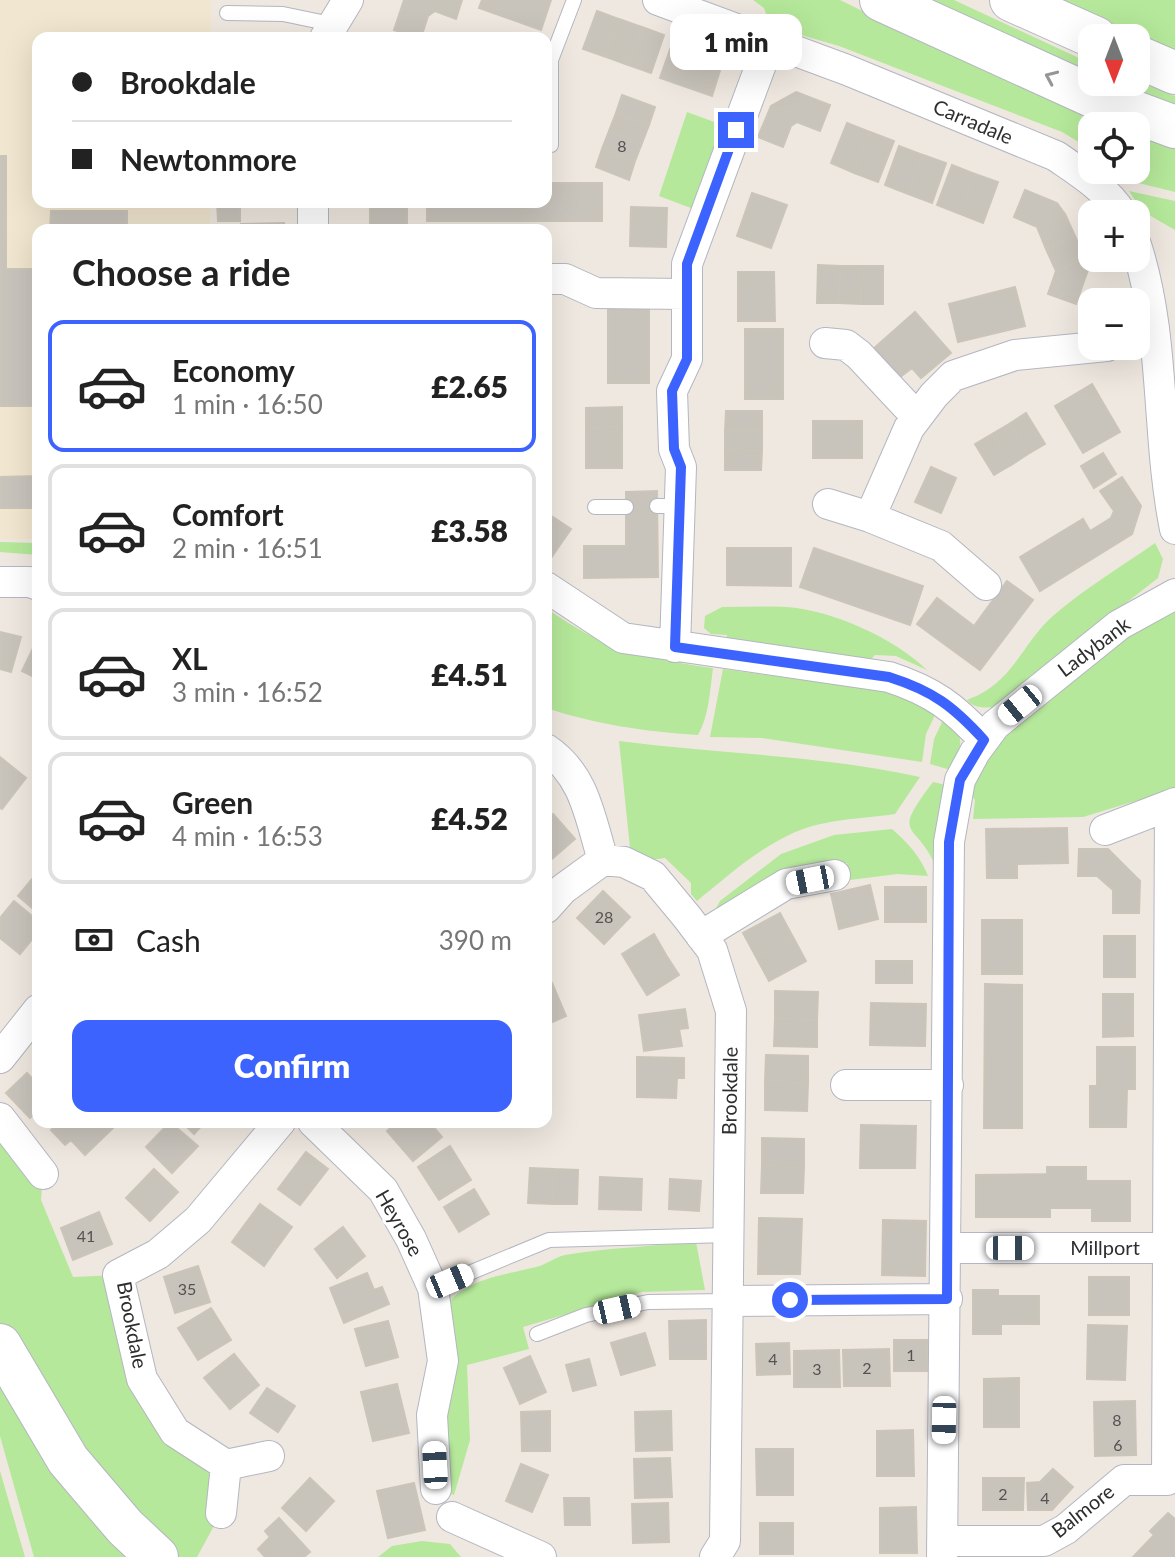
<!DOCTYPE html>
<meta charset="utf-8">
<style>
body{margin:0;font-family:Lato,sans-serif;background:#f6f6f6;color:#222;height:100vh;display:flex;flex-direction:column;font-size:30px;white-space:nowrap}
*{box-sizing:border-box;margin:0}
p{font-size:26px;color:#767676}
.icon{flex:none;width:44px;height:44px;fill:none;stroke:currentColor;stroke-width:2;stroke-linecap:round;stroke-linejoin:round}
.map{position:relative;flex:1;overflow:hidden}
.sheet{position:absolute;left:32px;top:224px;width:520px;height:904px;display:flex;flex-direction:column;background:#fff;border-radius:16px;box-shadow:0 8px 32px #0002}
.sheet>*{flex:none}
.top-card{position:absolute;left:32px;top:32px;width:520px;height:176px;border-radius:16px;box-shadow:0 8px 32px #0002;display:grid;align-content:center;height:176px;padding:0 40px;background:#fff}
.needle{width:52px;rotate:180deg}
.controls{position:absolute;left:1078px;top:24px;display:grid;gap:16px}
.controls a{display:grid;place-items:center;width:72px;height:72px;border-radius:16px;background:#fff;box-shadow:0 8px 32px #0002;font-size:40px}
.end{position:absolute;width:36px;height:36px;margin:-18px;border:10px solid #3d63ff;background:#fff;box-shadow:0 0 0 4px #fff}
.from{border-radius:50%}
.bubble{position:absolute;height:56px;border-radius:16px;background:#fff;box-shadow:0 8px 32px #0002;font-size:26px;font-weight:800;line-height:56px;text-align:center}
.car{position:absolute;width:24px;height:48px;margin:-24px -12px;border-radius:10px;box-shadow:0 0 6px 2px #0007;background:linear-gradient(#fff 24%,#345 0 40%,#fff 0 76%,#345 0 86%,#fff 0)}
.top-card b{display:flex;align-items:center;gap:28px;height:76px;font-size:30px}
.top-card b+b{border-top:2px solid #e0e0e0}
.top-card i{width:20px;height:20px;background:#222}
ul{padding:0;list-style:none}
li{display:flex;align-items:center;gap:24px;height:132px;margin:0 16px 12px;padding:0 24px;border:4px solid #e0e0e0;border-radius:16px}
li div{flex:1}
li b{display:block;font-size:30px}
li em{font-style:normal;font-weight:800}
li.active{border-color:#3d63ff}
li>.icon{width:72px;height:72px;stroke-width:1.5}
h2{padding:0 40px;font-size:36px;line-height:96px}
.pay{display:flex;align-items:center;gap:20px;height:88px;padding:0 40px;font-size:30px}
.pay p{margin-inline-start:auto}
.action{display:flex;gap:16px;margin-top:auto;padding:16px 40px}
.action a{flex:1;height:92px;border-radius:16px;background:#3d63ff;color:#fff;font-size:32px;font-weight:800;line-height:92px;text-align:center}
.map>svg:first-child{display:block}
</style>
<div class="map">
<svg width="1175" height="1557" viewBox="0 0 1175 1557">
<rect width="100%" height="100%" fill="#efe8e0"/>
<path fill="#f1e6cf" d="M0,0H211V38H38V202H210V230H38V539H0Z"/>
<path fill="#b5e89a" d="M753,0H840L887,23L1126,126H1092V150L1062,132L839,46L770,26L764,8Z
M909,0H954L1092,64V80Z
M1011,0H1175V73L1136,38H1096Z
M1136,81L1175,96V111L1096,82Z
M687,112L736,130L704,213L659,196Z
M1136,129L1175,142V192L1118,178L1112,170H1136Z
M1129,191L1175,201V230L1142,211Z
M0,542L38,543V555L0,552Z
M1155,543L1163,559L1158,578L993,707C984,708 974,708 967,700C1014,683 1020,645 1054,615C1085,588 1121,567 1155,543Z
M1175,594V789L1083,817L973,819L975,800L960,780L975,752Z
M722,607C743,607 765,606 786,607C832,610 894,638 927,670L896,656L875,655L868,662L726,644L727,635L711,634L704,628L705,616Z
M546,608C605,650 642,658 713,668C710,690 709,716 698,735C642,731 599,725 546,708Z
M723,669L890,692L916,701L936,713L926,734L922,762L762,738L710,737Z
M944,718C966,736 963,745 951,770L930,764L934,739Z
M619,741C719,754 821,755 920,777L895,814C860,819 819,819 787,836C754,852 725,878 697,901L691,894V883L665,858L651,860L630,848Z
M933,782L946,785C936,812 937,840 937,870C918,819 888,841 933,782Z
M892,829C908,843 920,856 928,876L897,874L850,880L847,863H832L714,912L720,901L781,854L834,835Z
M0,1118L43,1174L41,1200L73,1277L118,1275L142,1379L226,1465L221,1513L197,1557H34L0,1436Z
M696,1242L705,1290L642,1292L523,1327L529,1349L467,1365L470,1440L454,1495L444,1492L446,1306C466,1278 505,1275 536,1267C546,1265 555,1257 565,1255C608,1248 653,1246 696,1242Z
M0,1471L25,1557H0Z
M422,1541L450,1544L461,1557H378L392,1546Z"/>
<path fill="#c8c3bb" stroke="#cbc5b9" stroke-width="2" d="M404,0H462L456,19L435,11L428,16L421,38L394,30Z
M482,0H551L541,30L479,8Z
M597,11L619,19L606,57L583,49Z
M619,19L642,27L628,65L606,57Z
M642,27L664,35L651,73L628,65Z
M249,33H283V38H249Z
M672,44L723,61L712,96L660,78Z
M796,92L830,105L820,131L797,122L791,126L783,147L758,137L771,106Z
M622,95L655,107L649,125L616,113Z
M616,113L649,125L642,143L609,131Z
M847,123L870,132L854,173L831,163Z
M609,131L642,143L635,161L602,149Z
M870,132L894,141L878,182L854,173Z
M899,146L923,155L908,194L885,185Z
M602,149L635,161L629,180L596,167Z
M923,155L946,163L932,203L908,194Z
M0,156H6V269H38V406H0Z
M952,165L975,174L960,214L937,205Z
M975,174L998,182L983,223L960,214Z
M546,183H602V221H427V202H546Z
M1025,190L1057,203L1065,214L1037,227L1014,217Z
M752,193L787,205L771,248L737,236Z
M217,202H240V221H218Z
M370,207H407V230H370Z
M631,207L667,208L666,247L630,246Z
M51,211H127V230H50Z
M1065,214L1075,236L1046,249L1037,227Z
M284,223V230H241V224Z
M1075,236L1085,258L1056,271L1046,249Z
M1085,258L1088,270L1076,304L1048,294L1056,271Z
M818,265L840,266L839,303H817Z
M840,266H862L861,304L839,303Z
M862,266H883V304H861Z
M738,272H774L775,321H738Z
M1015,287L1025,326L958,342L949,304Z
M608,309H649V383H608Z
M915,312L951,353L921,378L912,368L899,378L873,349Z
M745,329H783V399H745Z
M1092,384L1120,432L1083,453L1055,406Z
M622,407V427L586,428V408Z
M726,411H762V431H725Z
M1026,413L1045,444L1028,454L1009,424Z
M813,421H862V458H813Z
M1009,424L1028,454L1011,465L992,434Z
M622,427V448H586V428Z
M725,431H762V451L725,450Z
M992,434L1011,465L994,475L975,444Z
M586,448H622V468H586Z
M725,450L762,451L761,470H725Z
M1103,453L1116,474L1094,488L1081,466Z
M931,467L956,478L941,513L915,502Z
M38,476V508H0V477Z
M1122,477L1141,506L1132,534L1040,591L1020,557L1083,519L1090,531L1111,518L1114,511L1100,491Z
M657,491L658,577L584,578V546H626V492Z
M553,517L571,529L551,558L546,555V528Z
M727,548H791V586L727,585Z
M814,548L923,586L910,625L800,587Z
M1007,581L1033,600L980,670L917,624L937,598L974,626Z
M0,632L21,637L11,672L0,669Z
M38,638V679L22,671Z
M0,757L26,778L2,809L0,808Z
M553,814L575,839L546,864V819Z
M1067,828L1068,863L1017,864V878H987L986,829Z
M1079,849H1108L1140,881L1139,913H1113V890L1097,876H1078Z
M38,872V913L18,896Z
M870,885L878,919L839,929L831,894Z
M885,887H926V922H885Z
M603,891L630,917L604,944L577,918Z
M14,901L38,921V932L20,954L0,938V918Z
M780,913L793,937L756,957L743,933Z
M982,920H1022V974H982Z
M654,934L666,955L634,974L622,954Z
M1104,936H1135V977H1104Z
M793,937L806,961L769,981L756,957Z
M666,955L679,975L647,995L634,974Z
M876,961H912V983H876Z
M552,983L566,1016L546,1025V986Z
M985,984L1022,985V1128H984Z
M775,991L818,992L817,1020L775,1019Z
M1103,994H1133V1036L1103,1037Z
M871,1003L926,1004L925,1046L870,1045Z
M685,1009L688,1028L679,1029L682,1046L644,1051L639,1015Z
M775,1019L817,1020V1047L774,1046Z
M1097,1047H1135V1089H1127L1126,1127H1090V1086H1097Z
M766,1055L808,1056V1083L765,1082Z
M637,1057L684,1058V1078H677L676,1098L637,1097Z
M27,1073L38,1085V1110L30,1118L6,1093Z
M765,1082L808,1083L807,1111L765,1110Z
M60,1122H109L114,1127L85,1155L71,1140L65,1145L51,1130Z
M170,1122L198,1146L172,1173L146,1147Z
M182,1122H205L194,1134Z
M397,1122H429L442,1137L413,1161L387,1131Z
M861,1125L916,1126L915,1168H860Z
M762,1138L804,1139V1166L762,1165Z
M450,1146L471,1180L439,1200L418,1167Z
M306,1152L328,1169L300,1205L278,1189Z
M762,1165L804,1166L803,1193H761Z
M1047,1167H1086V1181H1130V1221H1092V1208H1050V1217H976V1175L1047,1174Z
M530,1168L554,1169L553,1204L528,1203Z
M154,1169L178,1192L150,1221L126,1198Z
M554,1169L578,1170L577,1204H553Z
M600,1177L642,1179L641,1210L599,1209Z
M670,1179L701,1181L699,1211L669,1209Z
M474,1189L489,1214L459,1232L444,1207Z
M260,1204L292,1227L278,1246L246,1223Z
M99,1212L112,1244L73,1260L61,1228Z
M759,1218L802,1219L800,1274H758Z
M883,1220L926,1221L925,1276L882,1275Z
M246,1223L278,1246L264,1266L232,1242Z
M343,1227L365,1256L337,1278L315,1249Z
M198,1266L210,1302L175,1313L164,1277Z
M367,1273L374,1290L382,1287L389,1304L344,1323L330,1288Z
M1089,1277H1129V1315H1089Z
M973,1290H998V1296H1039V1324H1001V1334H973Z
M211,1308L231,1340L198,1360L178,1328Z
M706,1320V1359H670L669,1321Z
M388,1321L398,1357L366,1366L355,1329Z
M1088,1325L1127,1326L1125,1380L1087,1379Z
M645,1333L655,1365L621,1375L611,1343Z
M894,1340H927V1371H894Z
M789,1343L790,1374L757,1375L756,1344Z
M889,1349L890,1386H844L843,1350Z
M839,1350L840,1387H794V1351Z
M234,1354L259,1385L230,1409L204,1378Z
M530,1356L546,1392L520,1404L504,1368Z
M589,1359L596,1385L573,1391L566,1365Z
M1019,1378V1427H984V1379Z
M397,1384L409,1433L373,1441L361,1392Z
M267,1388L295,1406L278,1432L250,1413Z
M1135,1401L1136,1455L1095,1456L1094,1402Z
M550,1411V1451H522L521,1412Z
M671,1411L672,1450L636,1451L635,1412Z
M913,1430L914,1476H877V1431Z
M756,1449H793V1495H757Z
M670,1458L672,1497L635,1498L634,1459Z
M521,1464L548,1475L532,1512L506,1501Z
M1053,1469L1073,1487L1052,1510H1028L1027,1483L1040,1482Z
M310,1478L334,1501L306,1531L282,1508Z
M983,1478H1024L1023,1510H983Z
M414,1483L425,1530L388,1538L377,1491Z
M564,1498H589L590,1525H565Z
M668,1503L669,1542L633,1543L632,1504Z
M916,1507L917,1553H880V1508Z
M1168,1513L1175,1519V1557H1133L1154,1535L1150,1531Z
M279,1518L310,1552L304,1557H265L258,1549L270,1537L265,1531Z
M760,1523H793V1554H760Z"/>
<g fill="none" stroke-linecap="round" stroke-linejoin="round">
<defs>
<path id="lane" d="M227,13L283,14L331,24
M551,145V60L574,0
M657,506H679
M595,507H626
M433,1288L549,1240L728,1235
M537,1334L586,1315L648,1302L728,1301"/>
<path id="street" d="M658,0L847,70L1056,156C1079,172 1107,189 1122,214
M325,38L348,0
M313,202V230
M1136,245C1166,337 1156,435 1175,529
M546,279H565L596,293L687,294
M825,343L846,345L859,355L917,417
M828,504L870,517L941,546L986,585
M870,517L909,428L934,395L953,376L1015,355L1107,346
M0,582H30L38,585
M546,587L623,638L889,677C932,691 954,707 984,740
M675,647L681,467L674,449L672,391L687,359V264L769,43
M546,749C585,775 590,818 603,860L563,889L546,908
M1105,830L1170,805
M603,860L624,862L653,876L687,917L712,950L731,1011L725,1541L715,1557
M701,936L786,884L835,875
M0,1058L38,1010
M846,1085H948
M0,1118L43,1174
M313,1122L383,1190L411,1239L433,1288L443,1361L432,1415L436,1489
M947,1248H1167
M728,1301L947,1299
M269,1456L226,1465L175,1432L142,1379L118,1275L158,1254L198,1220L280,1122
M221,1513L226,1465
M452,1517L541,1557
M942,1541H1044L1066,1529L1124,1480H1167L1170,805L1175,803
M942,1557L949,842L960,780L975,752L995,725L1119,625L1175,594"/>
<path id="secondary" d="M881,0L1094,97L1175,127
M1011,0L1096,38
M1136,56L1175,73
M0,1345L68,1460L125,1527L157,1557"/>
</defs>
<use href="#lane" stroke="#b4b6c1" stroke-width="16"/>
<use href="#street" stroke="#b4b6c1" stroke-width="32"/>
<use href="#secondary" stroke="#b4b6c1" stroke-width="44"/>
<use href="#lane" stroke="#fff" stroke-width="14"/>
<use href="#street" stroke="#fff" stroke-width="30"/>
<use href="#secondary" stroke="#fff" stroke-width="42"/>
</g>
<defs><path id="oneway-chevron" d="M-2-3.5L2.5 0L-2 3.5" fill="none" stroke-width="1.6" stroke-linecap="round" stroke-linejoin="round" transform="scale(2)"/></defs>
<use stroke="#969696" href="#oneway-chevron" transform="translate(1051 77) rotate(-156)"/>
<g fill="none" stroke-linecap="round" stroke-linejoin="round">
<path stroke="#3d63ff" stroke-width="10" d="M736,130L687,264V359L672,391L674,449L681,467L675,647L889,677C933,691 953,706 984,740L960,780L949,842L947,1299L790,1300"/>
</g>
<g text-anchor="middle" stroke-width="6" stroke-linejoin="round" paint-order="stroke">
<g font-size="16" fill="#545351">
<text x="622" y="152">8</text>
<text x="604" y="923">28</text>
<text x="86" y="1242">41</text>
<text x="187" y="1295">35</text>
<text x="911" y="1361">1</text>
<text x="773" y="1365">4</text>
<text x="867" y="1374">2</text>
<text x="817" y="1375">3</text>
<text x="1117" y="1426">8</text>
<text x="1118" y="1451">6</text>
<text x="1003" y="1500">2</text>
<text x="1045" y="1504">4</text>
</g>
<g font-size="20" fill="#2e2e2e" stroke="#fff">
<text transform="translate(973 122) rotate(23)" y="7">Carradale</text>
<text transform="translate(1094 647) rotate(-37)" y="7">Ladybank</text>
<text transform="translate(730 1091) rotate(-89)" y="7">Brookdale</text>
<text transform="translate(399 1223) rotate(60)" y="7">Heyrose</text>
<text x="1105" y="1255">Millport</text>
<text transform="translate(132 1325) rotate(79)" y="7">Brookdale</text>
<text transform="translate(1083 1511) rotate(-38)" y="7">Balmore</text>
</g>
</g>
</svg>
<div class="controls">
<a><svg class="needle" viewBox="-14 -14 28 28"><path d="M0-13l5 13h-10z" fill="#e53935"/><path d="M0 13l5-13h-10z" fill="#767676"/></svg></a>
<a><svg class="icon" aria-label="locate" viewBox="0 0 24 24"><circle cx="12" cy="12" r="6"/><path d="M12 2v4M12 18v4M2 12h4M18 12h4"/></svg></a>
<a>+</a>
<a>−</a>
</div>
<i class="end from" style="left:790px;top:1300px"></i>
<i class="end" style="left:736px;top:130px"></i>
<div class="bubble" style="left:670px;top:14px;width:132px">1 min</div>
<i class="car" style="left:1020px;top:705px;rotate:231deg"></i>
<i class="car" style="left:810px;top:880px;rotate:259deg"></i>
<i class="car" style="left:1010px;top:1248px;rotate:90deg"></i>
<i class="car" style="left:450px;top:1281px;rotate:67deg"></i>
<i class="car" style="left:617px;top:1309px;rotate:77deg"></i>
<i class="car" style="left:944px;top:1420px;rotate:181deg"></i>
<i class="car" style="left:435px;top:1465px;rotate:357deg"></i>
<div class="top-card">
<b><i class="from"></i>Brookdale</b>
<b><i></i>Newtonmore</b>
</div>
<section class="sheet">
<h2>Choose a ride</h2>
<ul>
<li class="active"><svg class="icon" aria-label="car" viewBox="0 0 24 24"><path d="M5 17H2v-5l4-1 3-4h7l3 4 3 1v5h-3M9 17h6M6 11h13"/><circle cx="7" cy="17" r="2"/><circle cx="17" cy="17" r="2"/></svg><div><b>Economy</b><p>1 min · 16:50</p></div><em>£2.65</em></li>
<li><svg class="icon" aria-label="car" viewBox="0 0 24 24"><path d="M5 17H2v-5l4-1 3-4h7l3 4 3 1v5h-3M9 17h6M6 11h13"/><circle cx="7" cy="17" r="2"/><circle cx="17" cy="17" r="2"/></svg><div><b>Comfort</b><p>2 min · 16:51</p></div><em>£3.58</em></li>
<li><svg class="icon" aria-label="car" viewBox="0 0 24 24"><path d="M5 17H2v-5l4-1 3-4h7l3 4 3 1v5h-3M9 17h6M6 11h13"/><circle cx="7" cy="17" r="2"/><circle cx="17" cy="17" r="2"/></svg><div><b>XL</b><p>3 min · 16:52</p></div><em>£4.51</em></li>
<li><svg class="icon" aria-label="car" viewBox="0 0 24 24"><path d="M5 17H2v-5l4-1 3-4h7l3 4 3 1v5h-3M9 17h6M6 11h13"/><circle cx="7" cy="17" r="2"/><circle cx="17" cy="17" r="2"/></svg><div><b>Green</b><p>4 min · 16:53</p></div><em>£4.52</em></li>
</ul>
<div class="pay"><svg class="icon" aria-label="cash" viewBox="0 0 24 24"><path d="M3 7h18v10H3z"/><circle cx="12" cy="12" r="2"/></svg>Cash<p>390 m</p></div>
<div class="action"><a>Confirm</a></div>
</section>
</div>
